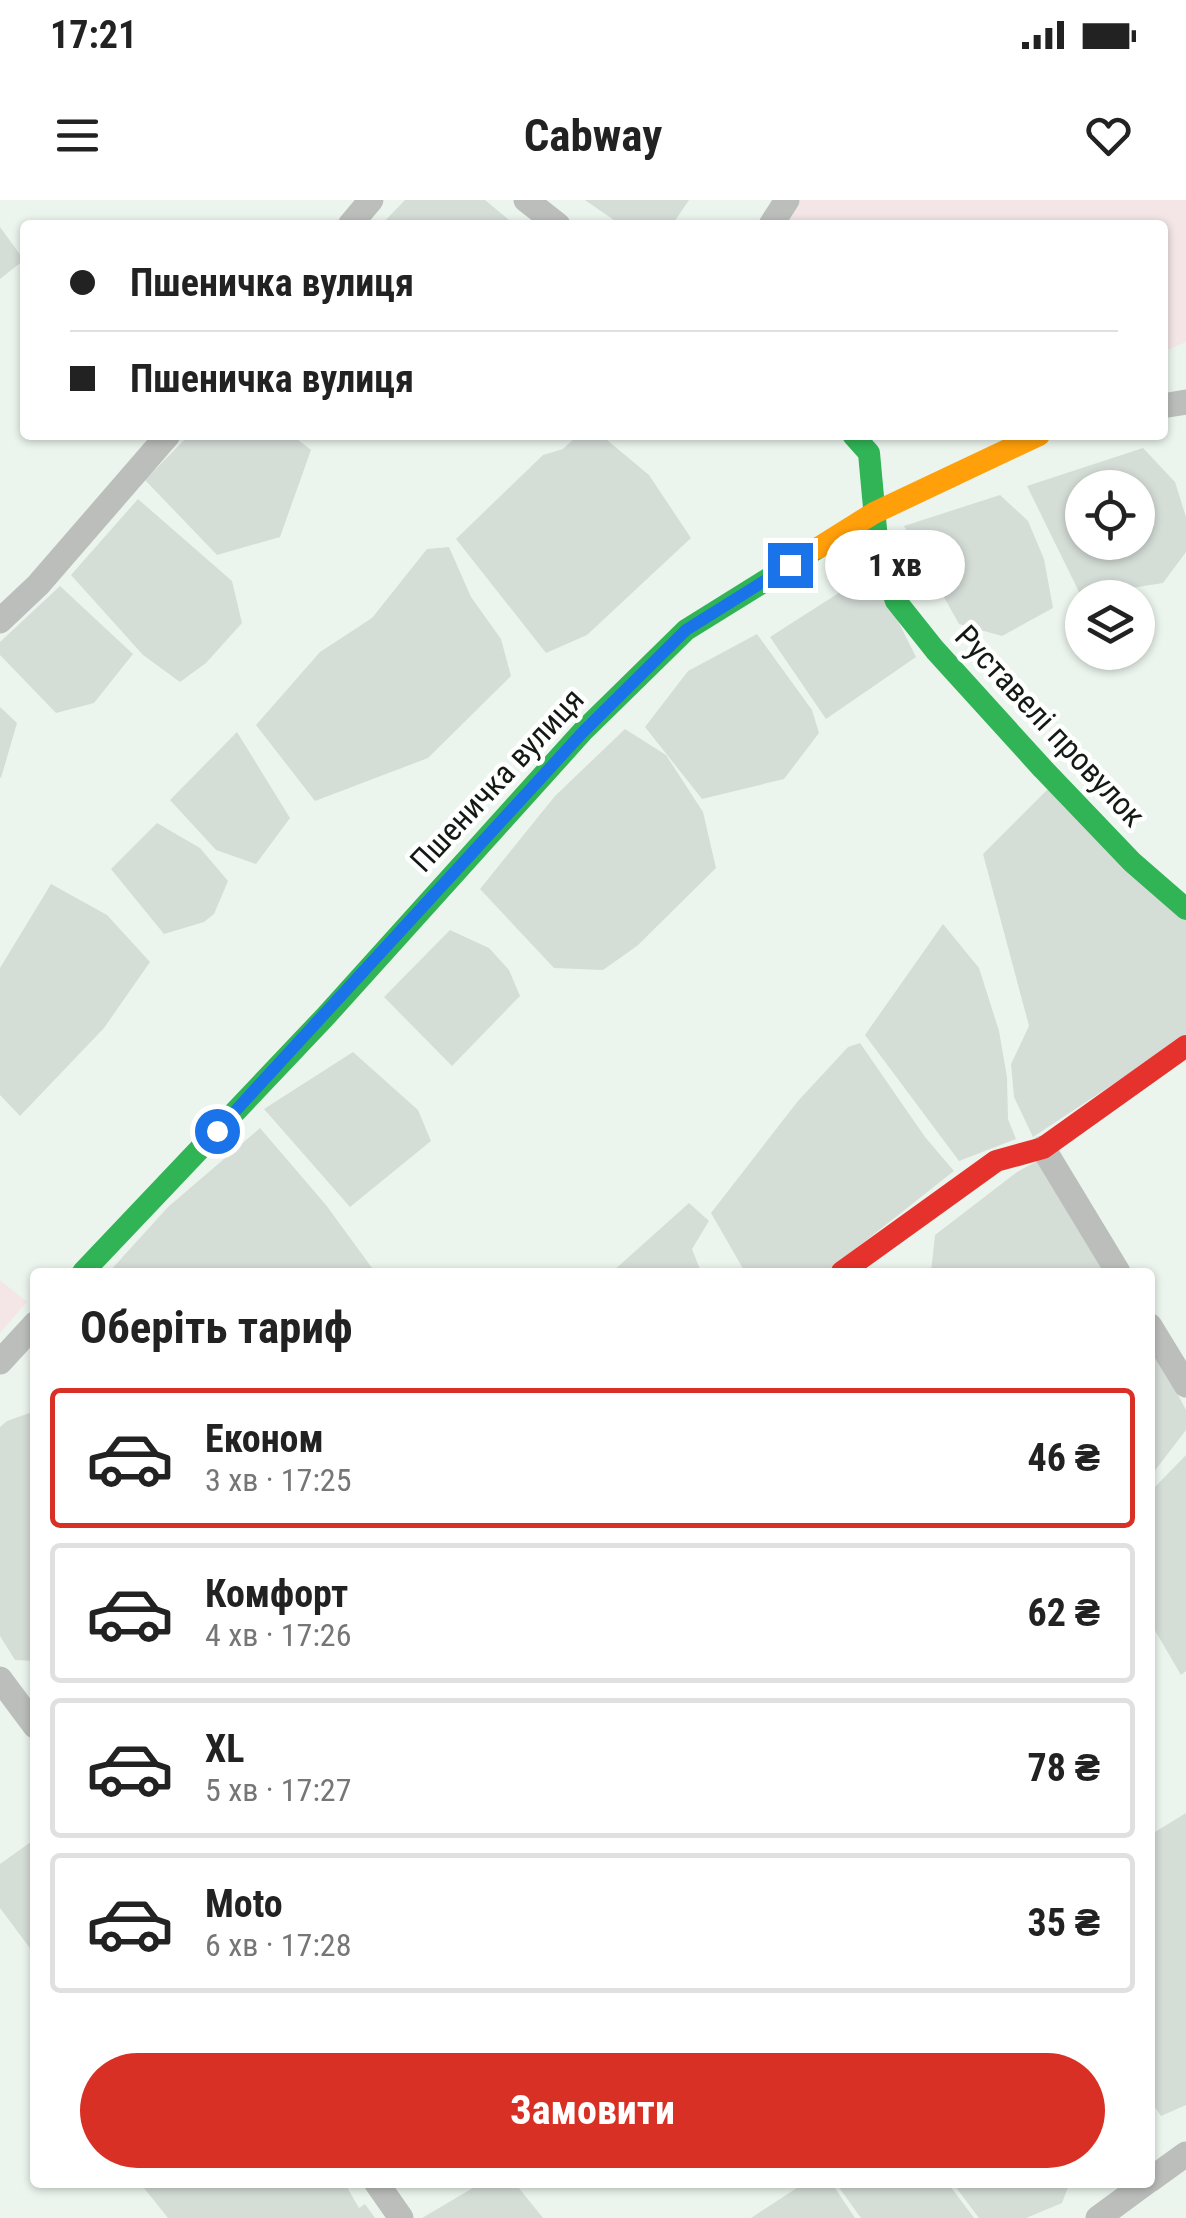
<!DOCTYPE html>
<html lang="uk">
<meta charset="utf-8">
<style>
body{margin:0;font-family:"Roboto Condensed",sans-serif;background:#f2f2f2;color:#222;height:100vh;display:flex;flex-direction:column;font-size:38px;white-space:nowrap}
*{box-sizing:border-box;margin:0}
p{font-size:32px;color:#767676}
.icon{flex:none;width:55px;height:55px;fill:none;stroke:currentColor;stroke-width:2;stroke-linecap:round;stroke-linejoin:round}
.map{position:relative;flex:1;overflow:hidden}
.drawer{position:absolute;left:30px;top:1068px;width:1125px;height:920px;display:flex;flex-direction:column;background:#fff;border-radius:10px;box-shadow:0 2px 8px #0004}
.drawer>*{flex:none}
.guide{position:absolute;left:20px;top:20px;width:1148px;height:220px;border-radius:10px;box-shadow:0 2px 8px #0004;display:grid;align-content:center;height:220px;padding:0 50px;background:#fff}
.buttons{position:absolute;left:1065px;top:270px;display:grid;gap:20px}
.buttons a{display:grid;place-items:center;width:90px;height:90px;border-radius:50%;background:#fff;box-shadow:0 2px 8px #0004;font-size:50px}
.end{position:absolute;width:45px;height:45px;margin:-22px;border:12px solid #1a73e8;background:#fff;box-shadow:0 0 0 5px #fff}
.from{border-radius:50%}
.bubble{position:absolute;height:70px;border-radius:35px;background:#fff;box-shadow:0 2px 8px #0004;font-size:32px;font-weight:700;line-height:70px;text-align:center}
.guide b{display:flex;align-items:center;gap:35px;height:95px;font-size:38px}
.guide b+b{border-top:2px solid #e0e0e0}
.guide i{width:25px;height:25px;background:#222}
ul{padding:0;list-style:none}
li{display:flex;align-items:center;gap:30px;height:140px;margin:0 20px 15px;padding:0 30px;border:5px solid #e0e0e0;border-radius:10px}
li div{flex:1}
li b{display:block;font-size:38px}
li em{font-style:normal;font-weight:700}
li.selected{border-color:#d93025}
li>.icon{width:90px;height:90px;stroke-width:1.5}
h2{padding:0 50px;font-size:45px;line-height:120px}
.button{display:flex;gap:20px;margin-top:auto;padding:20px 50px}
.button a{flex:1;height:115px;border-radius:60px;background:#d93025;color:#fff;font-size:40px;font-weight:700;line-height:115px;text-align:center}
.status{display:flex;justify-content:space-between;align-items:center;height:70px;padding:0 50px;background:#fff;direction:ltr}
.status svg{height:28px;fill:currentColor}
header{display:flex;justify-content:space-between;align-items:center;height:130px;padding:0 50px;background:#fff;font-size:45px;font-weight:700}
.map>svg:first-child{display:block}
</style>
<div class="status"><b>17:21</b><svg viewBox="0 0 49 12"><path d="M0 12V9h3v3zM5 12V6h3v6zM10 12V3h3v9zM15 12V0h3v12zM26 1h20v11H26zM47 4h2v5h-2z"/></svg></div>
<header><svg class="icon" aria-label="menu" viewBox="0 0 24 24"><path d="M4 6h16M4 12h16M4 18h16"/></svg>Cabway<svg class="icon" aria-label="heart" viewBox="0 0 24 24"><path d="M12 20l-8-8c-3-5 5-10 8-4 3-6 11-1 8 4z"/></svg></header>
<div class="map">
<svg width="1186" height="2018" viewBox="0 0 1186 2018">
<rect width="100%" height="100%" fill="#ebf5ed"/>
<path fill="#f4e6e7" d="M787,0H1186V142L1163,152L1162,25H771Z
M0,1080L27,1102L0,1133Z"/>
<path fill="#d5ddd7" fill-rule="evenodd" d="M405,0H485L515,25H381Z
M585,0H689L672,25H621Z
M0,27L24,60L0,79Z
M189,235H292L311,250L280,337L217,355L145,280Z
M578,235H601L649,275L691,338L587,435L546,453L456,339L543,255L563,249Z
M1143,248L1175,282L1186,317V352L1163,383L1081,396L1027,286ZM1082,288H1138V342H1082Z
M1000,295L1028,321L1044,359L1053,408L1002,436L959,424L904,326Z
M138,299L232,381L242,423L206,463L180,482L143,455L71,375Z
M449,347L471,397L501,439L511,476L428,558L315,601L256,525L320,452L372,418L427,349Z
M873,371L916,457L826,519L770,437Z
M60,386L133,454L94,503L56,513L0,455V442Z
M757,434L812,510L819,533L784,579L702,599L645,527L688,471Z
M0,507L17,523L1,578L0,577Z
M625,529L666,555L703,612L716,668L637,746L603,770L554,768L480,689L555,596Z
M237,532L290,618L256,664L216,650L170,600Z
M1048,589L1186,719V836L1033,937L1014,897L1011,864L1029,826L983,654Z
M157,623L200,648L228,681L214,714L204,722L164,734L111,669Z
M51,684L107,715L150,762L104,828L20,916L0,895V768Z
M943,724L979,768L999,831L1007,877L1008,919L1016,939L959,961L865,835Z
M450,730L489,748L509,770L520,796L452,866L384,797Z
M860,843L925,937L954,971L826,1072H745L711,1013L798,901L848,847Z
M353,852L418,910L431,941L350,1007L264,909Z
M260,928L326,1005L375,1072H109L168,1007Z
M1039,960L1104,1072H931L935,1035L1017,972Z
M689,1003L709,1021L692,1049L701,1072H612Z
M1150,1141L1186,1210V1230L1150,1277Z
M35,1211V1461L15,1460L0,1436V1227L7,1221Z
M1186,1255V1471L1181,1475L1150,1422V1292Z
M1186,1613V1905L1161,1916L1150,1900V1635Z
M35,1639V1755L0,1708V1664Z
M147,1982H344L359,2008L365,2004L375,2018H168L144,1988Z
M483,1982H514L543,2018H422Z
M806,1982H831L855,2018H751Z
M835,1982H947L974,2018H861Z
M952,1982H1070L1062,2003L1026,2018H979Z"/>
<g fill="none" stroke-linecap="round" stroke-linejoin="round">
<path stroke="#bbbebb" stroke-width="25" d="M526,0L558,25
M350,25L371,0
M771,25L787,0
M1162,206L1186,202
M0,421L38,385L168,235
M1043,948L1118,1072
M1150,1126L1186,1185
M0,1162L35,1124
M0,1479L35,1526
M1150,1980L1186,1954
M376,1982L401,2018
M1098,2018L1147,1982"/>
<path stroke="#30b455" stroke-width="22" d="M853,235L869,253L878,351L896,401L935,450L1043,569L1132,662L1186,709
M83,1072L324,818L583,531L686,430L818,348"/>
<path stroke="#ff9f0a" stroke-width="22" d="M818,348L874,313L1039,235"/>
<path stroke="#e5322d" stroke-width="22" d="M842,1072L996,961L1043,948L1186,846"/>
</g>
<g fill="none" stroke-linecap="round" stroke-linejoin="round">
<path stroke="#1a73e8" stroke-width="12" d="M217,931L583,532L686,430L790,365"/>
</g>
<g text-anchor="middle" stroke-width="9" stroke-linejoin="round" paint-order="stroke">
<g font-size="32" fill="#131915" stroke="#fff">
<text transform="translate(1050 526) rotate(47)" y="11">Руставелі провулок</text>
<text transform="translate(497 580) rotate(-47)" y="11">Пшеничка вулиця</text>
</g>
</g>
</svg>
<div class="buttons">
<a><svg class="icon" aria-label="locate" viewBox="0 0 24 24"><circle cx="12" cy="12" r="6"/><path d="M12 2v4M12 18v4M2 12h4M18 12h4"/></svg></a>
<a><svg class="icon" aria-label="layers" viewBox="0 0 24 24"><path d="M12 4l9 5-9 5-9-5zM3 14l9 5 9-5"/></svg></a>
</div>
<i class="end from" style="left:217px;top:931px"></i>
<i class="end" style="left:790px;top:365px"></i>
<div class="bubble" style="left:825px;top:330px;width:140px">1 хв</div>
<div class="guide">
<b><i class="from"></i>Пшеничка вулиця</b>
<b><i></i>Пшеничка вулиця</b>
</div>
<section class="drawer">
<h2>Оберіть тариф</h2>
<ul>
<li class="selected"><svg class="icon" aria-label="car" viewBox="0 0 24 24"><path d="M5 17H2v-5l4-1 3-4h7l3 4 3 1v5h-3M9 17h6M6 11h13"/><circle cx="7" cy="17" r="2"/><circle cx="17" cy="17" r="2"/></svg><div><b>Економ</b><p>3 хв · 17:25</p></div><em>46 ₴</em></li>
<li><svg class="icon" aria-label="car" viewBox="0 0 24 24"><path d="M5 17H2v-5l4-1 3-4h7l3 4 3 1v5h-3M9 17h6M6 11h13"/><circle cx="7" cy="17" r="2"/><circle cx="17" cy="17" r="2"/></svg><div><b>Комфорт</b><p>4 хв · 17:26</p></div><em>62 ₴</em></li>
<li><svg class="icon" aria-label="car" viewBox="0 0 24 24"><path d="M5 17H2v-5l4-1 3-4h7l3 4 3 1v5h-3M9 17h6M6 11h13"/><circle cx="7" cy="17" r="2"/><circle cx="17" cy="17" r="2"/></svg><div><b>XL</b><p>5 хв · 17:27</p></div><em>78 ₴</em></li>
<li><svg class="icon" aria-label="car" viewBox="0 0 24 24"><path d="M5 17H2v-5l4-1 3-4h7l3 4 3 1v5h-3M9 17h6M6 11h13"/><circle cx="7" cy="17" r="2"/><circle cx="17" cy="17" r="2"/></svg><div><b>Moto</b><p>6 хв · 17:28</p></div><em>35 ₴</em></li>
</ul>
<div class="button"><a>Замовити</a></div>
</section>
</div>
